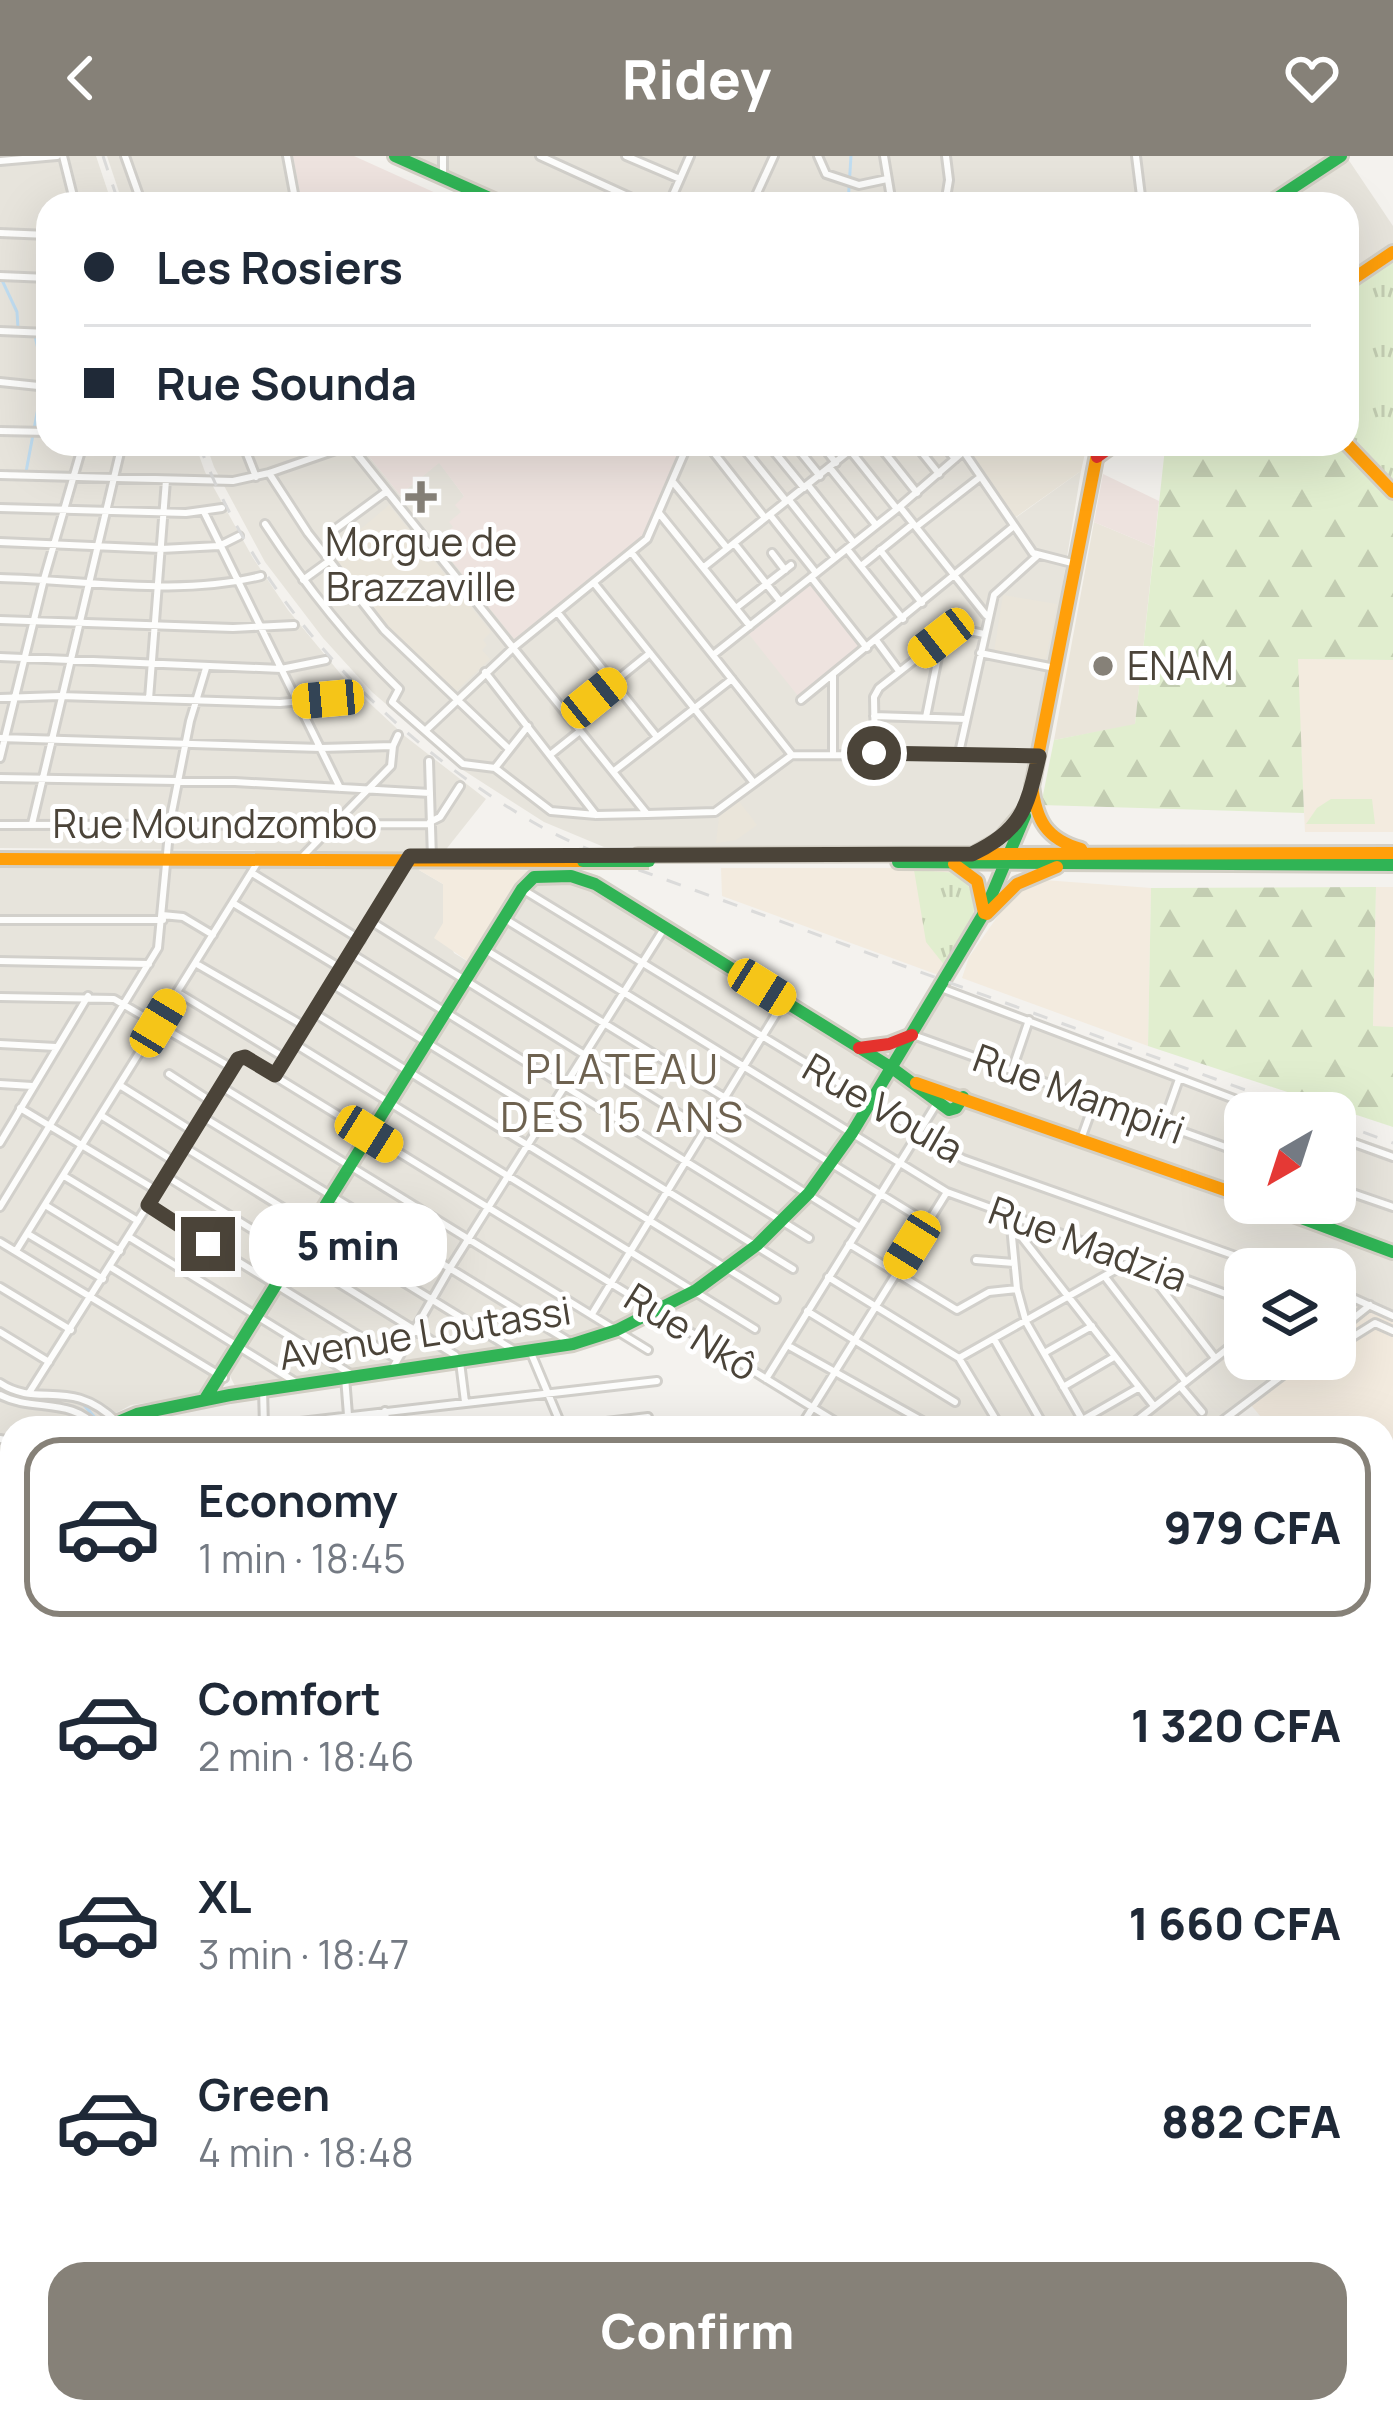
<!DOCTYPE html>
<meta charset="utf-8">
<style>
body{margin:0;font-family:Manrope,sans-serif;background:#f6f6f7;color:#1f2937;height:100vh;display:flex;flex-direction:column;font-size:45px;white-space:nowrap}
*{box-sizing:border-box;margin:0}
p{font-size:39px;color:#747a83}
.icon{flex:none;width:66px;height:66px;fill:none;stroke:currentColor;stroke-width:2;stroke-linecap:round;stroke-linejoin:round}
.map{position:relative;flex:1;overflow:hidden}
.side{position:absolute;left:0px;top:1260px;width:1395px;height:1008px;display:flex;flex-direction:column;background:#fff;border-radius:36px 36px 0 0;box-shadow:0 12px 48px #0002}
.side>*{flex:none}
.hud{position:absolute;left:36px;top:36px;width:1323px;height:264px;border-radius:36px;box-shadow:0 12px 48px #0002;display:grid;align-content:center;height:264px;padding:0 48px;background:#fff}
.needle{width:78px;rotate:219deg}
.fabs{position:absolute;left:1224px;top:936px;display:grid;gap:24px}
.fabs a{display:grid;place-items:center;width:132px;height:132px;border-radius:24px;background:#fff;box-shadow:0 12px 48px #0002;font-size:60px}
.end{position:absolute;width:54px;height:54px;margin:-27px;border:15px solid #4b4439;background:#fff;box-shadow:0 0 0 6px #fff}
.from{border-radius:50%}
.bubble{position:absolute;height:84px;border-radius:36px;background:#fff;box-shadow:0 12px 48px #0002;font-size:39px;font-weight:800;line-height:84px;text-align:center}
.car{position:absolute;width:36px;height:72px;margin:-36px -18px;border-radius:15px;box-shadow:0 0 9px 3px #0007;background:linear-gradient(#f5c518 24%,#345 0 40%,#f5c518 0 76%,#345 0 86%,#f5c518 0)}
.hud b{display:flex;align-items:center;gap:42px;height:114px;font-size:45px}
.hud b+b{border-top:3px solid #e0e1e3}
.hud i{width:30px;height:30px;background:#1f2937}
ul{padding:21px 0 0;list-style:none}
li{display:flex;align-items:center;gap:36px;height:180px;margin:0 24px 18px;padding:0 24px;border:6px solid transparent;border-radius:36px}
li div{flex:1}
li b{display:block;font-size:45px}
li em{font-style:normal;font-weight:800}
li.on{border-color:#868178}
li>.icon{width:108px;height:108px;stroke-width:1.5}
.cta{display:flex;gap:24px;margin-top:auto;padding:24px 48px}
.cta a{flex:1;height:138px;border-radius:36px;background:#868178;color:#fff;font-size:48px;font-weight:800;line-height:138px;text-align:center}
header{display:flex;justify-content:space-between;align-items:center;height:156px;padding:0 48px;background:#868178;color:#fff;font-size:54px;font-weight:800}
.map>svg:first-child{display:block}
</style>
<header><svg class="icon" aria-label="back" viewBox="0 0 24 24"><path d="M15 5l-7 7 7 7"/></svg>Ridey<svg class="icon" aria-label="heart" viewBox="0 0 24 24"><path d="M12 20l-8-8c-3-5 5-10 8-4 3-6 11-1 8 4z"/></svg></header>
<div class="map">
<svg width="1393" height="2268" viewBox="0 0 1393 2268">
<defs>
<pattern id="forest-firs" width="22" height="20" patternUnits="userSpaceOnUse" patternTransform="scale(3)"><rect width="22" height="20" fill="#e1eecf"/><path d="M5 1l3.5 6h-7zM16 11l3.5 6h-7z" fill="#c3cdb2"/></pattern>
<pattern id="park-tufts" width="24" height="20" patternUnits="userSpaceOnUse" patternTransform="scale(3)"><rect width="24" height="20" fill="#e1eecf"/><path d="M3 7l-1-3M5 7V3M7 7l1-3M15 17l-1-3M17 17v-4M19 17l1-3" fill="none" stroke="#c3cdb2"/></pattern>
</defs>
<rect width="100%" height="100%" fill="#f4f2ee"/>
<path fill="#e7e4dc" d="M0,0H96L112,48H48V288H195L205,316L253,402L288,454L348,527L406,581L486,643L444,696L0,692Z
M107,0H293L302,48H123Z
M411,0H1331L1258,48H519Z
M1348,3L1393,70V91L1347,121V48H1278Z
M206,288H359L400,339L439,306L464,340L676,304L684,288H966L1014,363L1081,315L1040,567L1023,645L1008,689L604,691L544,666L463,614L372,536L323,482L265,406L214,311Z
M419,709V714L443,728V767L454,797L472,808L202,1239L131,1249L88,1272H12V1313L0,1320V710Z
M540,723L581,726L884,914L815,1023L762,1080L669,1144L600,1173L537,1190L236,1232L228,1216L531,728Z
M947,830L1151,908L1288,957H1245V1037L913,920L901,910Z
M896,921L959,961L968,948L1393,1102V1166L1369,1154L1335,1181V1113H1245V1203H1308L1222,1272H855L666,1155L730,1120L799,1059L843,1002Z
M1335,974L1393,994V1089L1273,1047H1335Z"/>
<path fill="#f3ebdf" d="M1297,503L1393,504V676H1305Z
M419,709L535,715L472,808L434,782L443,767V728L419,714Z
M721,712H955L969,722L978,736L979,759L941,820L722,740Z
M1044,724L1151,732L1148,890L962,822L969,801L1012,740Z
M1376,731H1393V871H1373Z
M1369,1154L1393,1166V1366H1383V1272H1270L1251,1249L1313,1203H1335V1184Z"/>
<path fill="#eae5da" d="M966,288H1087L1081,315L1013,363L969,298Z
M389,349L491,476L483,484L487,489L482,494L490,503L453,538L403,491L329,400Z
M1094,366L1154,391L1135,569L1054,584Z
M1003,439L1057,448L1046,502L1042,505L1011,496H994Z
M738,644L757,669L736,684L716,687L719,661Z"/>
<path fill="#eee3df" d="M293,0H354L460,48H302Z
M359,288H684L644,379L515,484L436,385L453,371L449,366L461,356L455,349L464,340L439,307L400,339Z
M1103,318L1159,345L1154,391L1094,366Z
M809,426L862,491L798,540L747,476Z"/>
<path fill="#e1eecf" d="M1331,643H1372L1375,668H1306L1317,652Z
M0,1515H12V1627L0,1626Z
M12,1872V1984H0V1873Z
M1383,2005H1393V2118H1383Z
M12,2028V2142H0V2029Z
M1383,2179H1393V2268H1085L1081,2256H1383Z
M0,2201H12V2256H157L158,2268H0Z
M193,2256H892V2258L193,2268Z"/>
<path fill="url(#forest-firs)" d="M1393,101V504L1298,503L1304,657L1041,649L1054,584L1135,568L1165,292L1171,288H1347V133Z
M1376,731L1373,870L1393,871V971L1148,890L1151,732Z"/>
<path fill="url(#park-tufts)" d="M1393,101V331L1347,282V133Z
M914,714L959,717C991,753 965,776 945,810L926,786Z"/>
<path fill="#e6e3df" d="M1383,1449H1393V1512H1383Z"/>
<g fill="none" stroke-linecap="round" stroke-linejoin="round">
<path stroke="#c0ddf1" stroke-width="3" d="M848,48L851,0
M0,120L17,156L18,172
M26,316L44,220L35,180
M0,1232L35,1244L57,1241
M72,1244L83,1248L98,1265
M1383,2068H1393
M0,2088H12
M961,2259L972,2268
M1089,2265L1091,2266"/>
<path stroke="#e8e6e4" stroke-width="14" d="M1383,1824L1385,1813L1393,1802
M1383,1928V1985
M0,2007H12
M176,2256V2268
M902,2256L903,2268"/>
<path stroke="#e8e6e4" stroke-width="36" d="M1383,2149H1393
M0,2172L12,2171"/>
<path stroke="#d2cfca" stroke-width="6" stroke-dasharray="6 3" stroke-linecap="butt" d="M1383,1544L1393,1541
M1383,1553L1393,1550"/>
<defs>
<path id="street" d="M63,0L75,48
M125,0L142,48
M287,0L296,48
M540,0L645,48
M626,0L680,23
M818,0L826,18L859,29L887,23
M884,0L892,48
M1136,0L1142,48
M0,5L57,0
M443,21V0
M669,48L690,0
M752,48L774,0
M945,48L949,24L946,0
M0,77L48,79
M0,120L48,122
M0,175L48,177
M0,226L48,231
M0,275L48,276
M243,288L256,321
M349,288L647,658L715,656L792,599L1037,600
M707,288L765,362
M740,288L786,345
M768,288L804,332
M794,288L820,320
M821,288L836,307
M845,288L897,353
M878,288L917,337
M915,288L939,318
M943,288L955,303
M963,288L966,299L1033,397L1076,408
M830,312L876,369
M269,317L308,377L384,474L509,593
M0,319L233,325L269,317L350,289
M673,326L727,392
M808,329L854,387
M789,344L835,402
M900,351L986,459
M0,352L186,357L222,352
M204,356L340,632
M659,357L750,470
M770,359L816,417
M265,368C305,429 347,483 399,533L392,546L463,608L495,612L551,655L596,659L647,658
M916,371L979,322
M334,374L387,335
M0,386L161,393L219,390L239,380
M734,387L780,445
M847,393L903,463
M880,394L922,447
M631,396L792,599
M772,397L785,414
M861,410L913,368
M704,411L858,288
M811,421L867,492
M0,422C85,424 178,441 261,420
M303,424L329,405
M594,427L754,627
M736,452L791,409
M558,457L657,581
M0,464L233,472L294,469
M876,484L899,515
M980,497L1055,512
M713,499L897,353L964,295
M0,501L281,513L326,504
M485,516L596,659
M833,519V597
M0,542L60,540L280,547L357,540
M149,543L166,324
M801,544L1014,370
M874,560L966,563
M571,561L650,497
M926,561L941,486
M425,575L514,491L647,383L688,288
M0,582L321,592L393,590L398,579
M875,597L874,541L879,532L955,472L984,478
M959,597L994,439L1037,400
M550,599L580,575
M0,602L44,423L83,288
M429,605L432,703
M495,612L528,570
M614,615L732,523
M0,622L235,626L430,637
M430,666L440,661L460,630
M32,668L122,288
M0,669L430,668
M304,699L391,610L393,590
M252,717L361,784
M522,733L963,1003L1272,1113
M233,747L342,813
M162,759L183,761L213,779
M505,763L947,1036L1245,1145
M0,764H163
M372,766L860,1071
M484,793L926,1066
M352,798L809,1082
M0,805L149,808
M195,807L306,871
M332,828L793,1113
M941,832L1271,957
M177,836L285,902
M0,841L114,843L232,912
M314,857L776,1143
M913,879L1245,998
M0,888L56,891
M295,888L755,1173
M1012,914L1029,864
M169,918L212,946
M275,918L409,702
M0,928L32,930
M121,930L194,976
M222,931L648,1194
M20,952L156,1034
M102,960L175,1006
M203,961L570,1186
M1163,968L1179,923
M1335,980L1393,1001
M1081,983L1095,944
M0,987L88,840
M184,991L517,1196
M64,1020L138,1065
M166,1020L455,1199L460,1206L465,1246
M1335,1031L1393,1051
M45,1049L120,1095
M148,1050L395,1202
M0,1051L158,792L170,666L190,565L206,512
M1010,1060L1017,1133L1026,1166L1087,1272
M1013,1070L1154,1250
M28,1078L103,1123
M129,1081L354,1220
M0,1086L224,1222
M849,1088L957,1154L989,1136L1017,1133
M16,1095L259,704
M976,1104L1014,1107
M1144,1110L1215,1202
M112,1112L297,1227
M828,1121L959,1202L1001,1272
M1105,1121L1185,1225
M0,1131L71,1174
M1335,1134L1393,1160
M807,1155L955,1246
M592,1158L784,845
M0,1176L49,1206
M1335,1177L1370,1149
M994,1183L1045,1272
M787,1189L935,1272
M1335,1192L1375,1167L1393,1175
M531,1197L562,1271
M1044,1197L1092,1170
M959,1202L1131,1105
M391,1215L450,1112L665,771
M345,1221L348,1259
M766,1223L937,947
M0,1227C39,1253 70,1220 117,1266
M1180,1230L1202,1256
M1063,1231L1114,1201
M263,1233L264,1271
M29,1237L242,900L846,1272
M0,1239C32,1256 73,1241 97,1272
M385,1255L387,1272
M1084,1263L1138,1232
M248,1272L657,1225
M556,1272L648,1261
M800,1272L947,1036
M1127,1272L1245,1179
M1213,1272L1304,1203
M0,1283L12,1285
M0,1363L12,1362
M0,1402L12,1401"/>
<path id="fast" d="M395,0L503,48
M1268,48L1341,0
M977,696L1000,683L1027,651
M898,706L1393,709
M1261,1047L1393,1096
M205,1243L522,733L534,721L571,720L595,728L892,912L949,954L956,952L963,941
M104,1272L137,1258L230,1239L573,1188L617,1174L696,1134L757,1089L809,1037L852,977L984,757L1025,660
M0,1328L12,1322
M1383,1373H1393
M0,1453L12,1454
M0,1461L12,1462"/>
<path id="slow" d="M1347,127L1393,96
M1347,288L1393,336
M1032,629C1036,664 1046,683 1081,693
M1032,631L1099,288
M638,699L1393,697
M0,703L583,705
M954,708L977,725L984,757
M987,758L1017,728L1057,711
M916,927L1245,1041"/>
<path id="jam" d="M1097,301L1115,288
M859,892L889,888L912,879"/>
</defs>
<use href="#street" stroke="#d2d0cb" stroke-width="12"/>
<use href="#fast" stroke="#d3cfc5" stroke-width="18"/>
<use href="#slow" stroke="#d3cfc5" stroke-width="18"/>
<use href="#jam" stroke="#d3cfc5" stroke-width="18"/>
<use href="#street" stroke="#fdfdfc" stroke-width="6"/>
<use href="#fast" stroke="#30b455" stroke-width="12"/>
<use href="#slow" stroke="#ff9f0a" stroke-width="12"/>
<use href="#jam" stroke="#e5322d" stroke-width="12"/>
<path stroke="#dbdbda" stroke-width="3" stroke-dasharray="15 15" stroke-linecap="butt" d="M103,0L119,48
M199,288C258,446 387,581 531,665C565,685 602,699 639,714L1309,957
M1335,966L1393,987"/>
<defs>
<path id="fast-bridge" d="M583,705H649"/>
</defs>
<use href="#fast-bridge" stroke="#d6cebb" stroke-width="18" stroke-linecap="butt"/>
<use href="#fast-bridge" stroke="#30b455" stroke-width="12"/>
</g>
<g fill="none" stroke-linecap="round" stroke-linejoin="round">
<path stroke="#4b4439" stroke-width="15" d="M208,1088L148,1049L238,903L245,901L275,919L410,700L972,698C1023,674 1027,651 1039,600L874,597"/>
</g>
<g fill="#868178" stroke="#fff" stroke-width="4.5">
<path d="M415 323h12v12h12v12h-12v12h-12v-12h-12v-12h12z"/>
<circle cx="1103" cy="510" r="12"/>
</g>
<g text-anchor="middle" stroke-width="10" stroke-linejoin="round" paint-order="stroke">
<g font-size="39" fill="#4b4439" stroke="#fff">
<text x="421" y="400">Morgue de<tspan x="421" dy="45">Brazzaville</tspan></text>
<text x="1127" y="524" text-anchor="start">ENAM</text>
</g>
<g font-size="39" fill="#4b4439" stroke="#fff">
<text x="215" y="682">Rue Moundzombo</text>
<text transform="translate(1079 938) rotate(20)" y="14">Rue Mampiri</text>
<text transform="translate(883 952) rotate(30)" y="14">Rue Voula</text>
<text transform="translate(1088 1088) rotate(20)" y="14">Rue Madzia</text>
<text transform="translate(691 1176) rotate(32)" y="14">Rue Nkô</text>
<text transform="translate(425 1177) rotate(-9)" y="14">Avenue Loutassi</text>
</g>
<g font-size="42" letter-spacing="3" fill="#6e6250" stroke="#fff">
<text x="623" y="928">PLATEAU<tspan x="623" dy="48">DES 15 ANS</tspan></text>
</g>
</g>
</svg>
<div class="fabs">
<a><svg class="needle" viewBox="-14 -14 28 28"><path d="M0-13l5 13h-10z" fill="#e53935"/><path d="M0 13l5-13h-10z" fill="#747a83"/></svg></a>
<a><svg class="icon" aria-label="layers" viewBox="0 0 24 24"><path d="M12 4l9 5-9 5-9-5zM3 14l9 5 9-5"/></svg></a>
</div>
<i class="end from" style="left:874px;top:597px"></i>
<i class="end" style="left:208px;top:1088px"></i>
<div class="bubble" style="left:249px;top:1047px;width:198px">5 min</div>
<i class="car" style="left:941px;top:482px;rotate:232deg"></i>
<i class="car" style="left:594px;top:542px;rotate:51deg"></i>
<i class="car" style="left:328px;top:543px;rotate:265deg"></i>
<i class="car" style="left:762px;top:831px;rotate:122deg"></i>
<i class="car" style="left:158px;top:867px;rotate:31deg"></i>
<i class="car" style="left:369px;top:978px;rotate:122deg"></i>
<i class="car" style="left:912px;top:1089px;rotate:212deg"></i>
<div class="hud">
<b><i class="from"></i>Les Rosiers</b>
<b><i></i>Rue Sounda</b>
</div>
<section class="side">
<ul>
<li class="on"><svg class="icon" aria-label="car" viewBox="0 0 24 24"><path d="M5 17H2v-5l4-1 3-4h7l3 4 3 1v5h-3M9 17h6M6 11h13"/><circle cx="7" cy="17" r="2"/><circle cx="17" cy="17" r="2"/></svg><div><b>Economy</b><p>1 min · 18:45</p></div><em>979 CFA</em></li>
<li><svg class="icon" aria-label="car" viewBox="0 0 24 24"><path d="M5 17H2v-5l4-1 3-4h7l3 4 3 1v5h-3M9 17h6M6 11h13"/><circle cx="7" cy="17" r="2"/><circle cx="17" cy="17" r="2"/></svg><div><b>Comfort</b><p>2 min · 18:46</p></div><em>1 320 CFA</em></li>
<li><svg class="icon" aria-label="car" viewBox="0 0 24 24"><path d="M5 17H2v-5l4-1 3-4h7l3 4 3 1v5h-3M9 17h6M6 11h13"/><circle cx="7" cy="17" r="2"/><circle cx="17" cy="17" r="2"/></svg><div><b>XL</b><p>3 min · 18:47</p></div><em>1 660 CFA</em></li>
<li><svg class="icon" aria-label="car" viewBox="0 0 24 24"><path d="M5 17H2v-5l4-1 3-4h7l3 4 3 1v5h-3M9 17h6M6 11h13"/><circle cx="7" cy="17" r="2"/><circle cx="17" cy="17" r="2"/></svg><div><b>Green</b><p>4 min · 18:48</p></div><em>882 CFA</em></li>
</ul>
<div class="cta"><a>Confirm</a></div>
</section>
</div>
